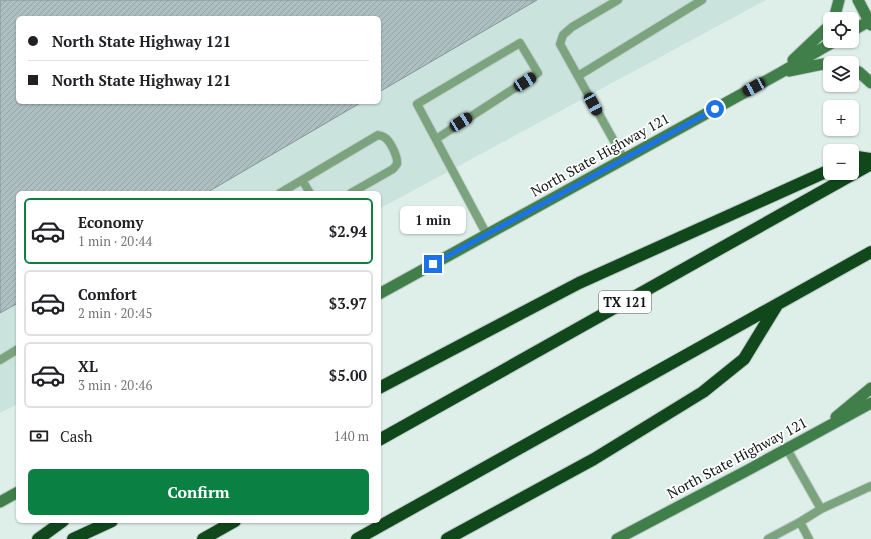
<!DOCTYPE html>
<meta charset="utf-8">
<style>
body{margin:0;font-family:"PT Serif",serif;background:#f6f6f6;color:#202124;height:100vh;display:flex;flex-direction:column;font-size:15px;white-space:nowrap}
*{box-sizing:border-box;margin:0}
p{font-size:13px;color:#757577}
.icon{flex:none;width:22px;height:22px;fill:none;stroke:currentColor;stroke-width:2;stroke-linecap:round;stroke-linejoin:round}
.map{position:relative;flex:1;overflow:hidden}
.details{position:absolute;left:16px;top:191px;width:365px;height:332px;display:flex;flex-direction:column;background:#fff;border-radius:6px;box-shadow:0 1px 3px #0004}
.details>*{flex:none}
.banner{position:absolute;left:16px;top:16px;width:365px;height:88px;border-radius:6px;box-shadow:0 1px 3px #0004;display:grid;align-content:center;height:88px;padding:0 12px;background:#fff}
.controls{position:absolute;left:823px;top:12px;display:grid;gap:8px}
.controls a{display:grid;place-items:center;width:36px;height:36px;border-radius:6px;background:#fff;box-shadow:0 1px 3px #0004;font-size:20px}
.end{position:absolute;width:18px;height:18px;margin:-9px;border:5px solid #1a73e8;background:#fff;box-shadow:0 0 0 2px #fff}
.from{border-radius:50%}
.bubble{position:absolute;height:28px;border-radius:6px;background:#fff;box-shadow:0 1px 3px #0004;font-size:13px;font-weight:800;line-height:28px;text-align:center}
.car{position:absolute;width:12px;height:24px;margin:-12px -6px;border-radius:5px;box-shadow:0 0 3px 1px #0007;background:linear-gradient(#222 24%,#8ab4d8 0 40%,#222 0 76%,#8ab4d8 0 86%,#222 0)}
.banner b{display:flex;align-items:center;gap:14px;height:38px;font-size:15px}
.banner b+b{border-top:1px solid #e0e0e0}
.banner i{width:10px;height:10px;background:#202124}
ul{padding:7px 0 0;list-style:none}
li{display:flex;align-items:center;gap:12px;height:66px;margin:0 8px 6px;padding:0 4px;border:2px solid #e0e0e0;border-radius:6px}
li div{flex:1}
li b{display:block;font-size:15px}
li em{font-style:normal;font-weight:800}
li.on{border-color:#0b8043}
li>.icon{width:36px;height:36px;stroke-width:1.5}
.pay{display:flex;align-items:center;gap:10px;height:44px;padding:0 12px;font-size:15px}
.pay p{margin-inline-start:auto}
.action{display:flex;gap:8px;margin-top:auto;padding:8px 12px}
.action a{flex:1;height:46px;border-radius:6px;background:#0b8043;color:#fff;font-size:16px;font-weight:800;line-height:46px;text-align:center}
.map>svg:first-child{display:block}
</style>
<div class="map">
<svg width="871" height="539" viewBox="0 0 871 539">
<defs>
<pattern id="building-hatch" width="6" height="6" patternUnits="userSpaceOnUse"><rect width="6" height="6" fill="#aebfc1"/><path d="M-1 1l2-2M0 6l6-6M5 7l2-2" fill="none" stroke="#95a3a5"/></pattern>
</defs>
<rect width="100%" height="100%" fill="#deefea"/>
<path fill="#cae3dc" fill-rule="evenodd" d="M0,0H766L379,209V193H18V404L0,413ZM18,18H379V102H18Z"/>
<path fill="url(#building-hatch)" stroke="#869698" d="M0,0H537L379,92V18H18V102H362L206,193H18V303L0,313Z"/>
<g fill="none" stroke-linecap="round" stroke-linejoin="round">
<defs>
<path id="service" d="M618,0L572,27L563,35L560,44L624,159
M578,76L702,0
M436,139L538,73L520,43L417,104L487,235
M280,193L302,180
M310,193L302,180L378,135C380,136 383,136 384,137C391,141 398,158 397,164L393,169L351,193
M0,360L18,349
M787,449L821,509L871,486
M800,522L809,539
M768,539L800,522L821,509"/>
<path id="secondary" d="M858,0L871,25
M834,19L839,0
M852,31L871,20
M793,60L830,25
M852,69L859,72L871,83
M789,71L823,64L830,65
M379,294L780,73L835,41
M836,417L871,388
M0,502L18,492
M617,539L748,470L871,403"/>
<path id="motorway" d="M852,160L857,157L871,159
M379,388L579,283L830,170
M379,440L871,164
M38,539L63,521
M73,539L112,521
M203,539L235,521
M357,539L871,252
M447,539L594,459L703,392L744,359L777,305"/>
</defs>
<use href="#service" stroke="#bdccc8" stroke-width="10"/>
<use href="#secondary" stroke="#bdccc8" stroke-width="13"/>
<use href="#motorway" stroke="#bdccc8" stroke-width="14"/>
<use href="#service" stroke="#7ba37e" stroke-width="8"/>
<use href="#secondary" stroke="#417f4a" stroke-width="11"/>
<use href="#motorway" stroke="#10481c" stroke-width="12"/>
</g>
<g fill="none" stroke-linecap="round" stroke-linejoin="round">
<path stroke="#1a73e8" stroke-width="5" d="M433,264L715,109"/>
</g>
<g text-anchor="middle" stroke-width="3.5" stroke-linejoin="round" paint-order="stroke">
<rect fill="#fff" stroke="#585c5a" stroke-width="1" x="599" y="291" width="52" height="22" rx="3"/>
<g font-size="13" font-weight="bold" fill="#101614">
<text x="625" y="307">TX 121</text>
</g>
<g font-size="14" fill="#101614" stroke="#fff">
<text transform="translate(600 155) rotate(-29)" y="5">North State Highway 121</text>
<text transform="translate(737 458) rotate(-28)" y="5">North State Highway 121</text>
</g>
</g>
</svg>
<div class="controls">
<a><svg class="icon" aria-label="locate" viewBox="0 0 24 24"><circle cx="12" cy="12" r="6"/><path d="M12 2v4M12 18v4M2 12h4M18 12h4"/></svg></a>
<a><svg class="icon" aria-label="layers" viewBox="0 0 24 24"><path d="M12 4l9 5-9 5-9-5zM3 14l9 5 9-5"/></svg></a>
<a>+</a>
<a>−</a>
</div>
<i class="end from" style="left:715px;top:109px"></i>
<i class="end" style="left:433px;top:264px"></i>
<div class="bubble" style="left:400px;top:206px;width:66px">1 min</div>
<i class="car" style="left:525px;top:82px;rotate:57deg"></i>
<i class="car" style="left:754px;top:87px;rotate:241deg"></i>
<i class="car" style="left:593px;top:104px;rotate:151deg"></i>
<i class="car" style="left:461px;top:122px;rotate:58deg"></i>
<div class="banner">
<b><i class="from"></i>North State Highway 121</b>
<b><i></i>North State Highway 121</b>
</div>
<section class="details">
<ul>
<li class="on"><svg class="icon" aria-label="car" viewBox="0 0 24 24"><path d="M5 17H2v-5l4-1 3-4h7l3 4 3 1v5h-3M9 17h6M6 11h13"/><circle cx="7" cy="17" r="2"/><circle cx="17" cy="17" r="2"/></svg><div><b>Economy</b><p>1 min · 20:44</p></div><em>$2.94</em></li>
<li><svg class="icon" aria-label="car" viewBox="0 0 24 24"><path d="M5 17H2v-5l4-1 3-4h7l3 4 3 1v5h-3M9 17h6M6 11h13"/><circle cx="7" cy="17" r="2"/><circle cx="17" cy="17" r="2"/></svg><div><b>Comfort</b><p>2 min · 20:45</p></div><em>$3.97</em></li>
<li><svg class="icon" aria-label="car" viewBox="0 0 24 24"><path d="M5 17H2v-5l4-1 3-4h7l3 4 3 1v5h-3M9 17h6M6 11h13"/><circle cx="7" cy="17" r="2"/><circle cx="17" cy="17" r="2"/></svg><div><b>XL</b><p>3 min · 20:46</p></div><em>$5.00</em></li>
</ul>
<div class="pay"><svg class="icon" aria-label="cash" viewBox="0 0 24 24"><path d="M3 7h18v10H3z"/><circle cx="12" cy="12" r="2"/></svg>Cash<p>140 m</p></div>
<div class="action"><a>Confirm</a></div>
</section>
</div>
